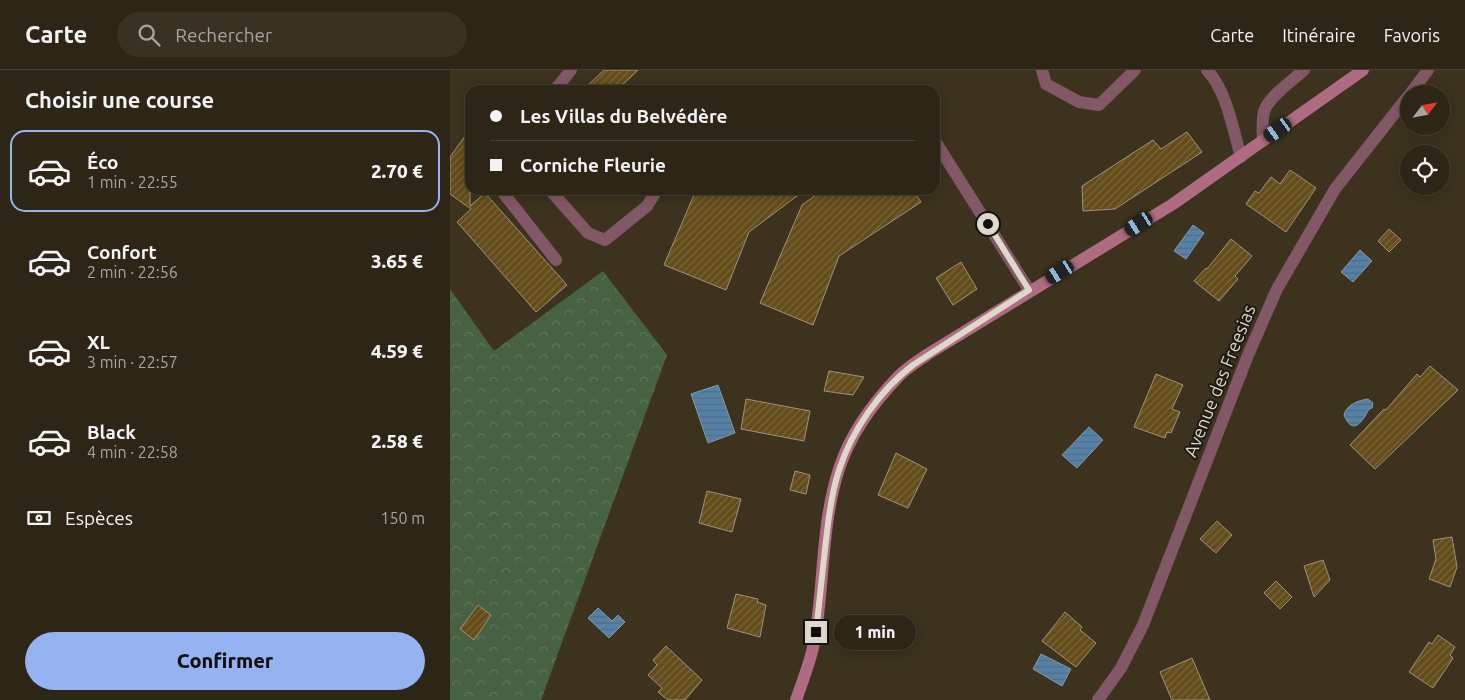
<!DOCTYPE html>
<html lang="fr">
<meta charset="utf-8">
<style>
body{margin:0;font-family:Ubuntu,sans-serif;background:#393223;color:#f1f3f6;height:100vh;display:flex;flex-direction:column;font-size:19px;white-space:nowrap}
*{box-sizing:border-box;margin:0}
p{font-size:16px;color:#a7a5a1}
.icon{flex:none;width:28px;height:28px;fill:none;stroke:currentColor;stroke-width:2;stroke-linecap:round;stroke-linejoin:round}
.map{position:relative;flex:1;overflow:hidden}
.drawer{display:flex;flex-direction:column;background:#2d2616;width:450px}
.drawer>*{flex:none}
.top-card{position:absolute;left:15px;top:15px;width:475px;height:110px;border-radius:15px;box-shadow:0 2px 12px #0003,0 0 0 1px #484335;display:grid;align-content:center;height:110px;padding:0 25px;background:#2d2616}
.needle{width:32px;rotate:58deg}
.controls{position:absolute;left:950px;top:15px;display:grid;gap:10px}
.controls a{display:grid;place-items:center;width:50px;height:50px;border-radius:50%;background:#2d2616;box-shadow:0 2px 12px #0003,0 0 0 1px #484335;font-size:25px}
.end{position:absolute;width:22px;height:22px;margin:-11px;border:6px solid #ded8cc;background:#111;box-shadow:0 0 0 2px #111}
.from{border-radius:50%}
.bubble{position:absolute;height:35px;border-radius:18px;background:#2d2616;box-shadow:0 2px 12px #0003,0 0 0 1px #484335;font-size:16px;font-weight:800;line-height:35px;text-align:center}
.car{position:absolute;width:15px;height:30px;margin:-15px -8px;border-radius:6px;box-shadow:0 0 4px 1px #0007;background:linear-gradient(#222 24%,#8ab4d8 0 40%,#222 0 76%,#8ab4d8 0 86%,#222 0)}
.top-card b{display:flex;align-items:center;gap:18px;height:48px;font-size:19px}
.top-card b+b{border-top:1px solid #484335}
.top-card i{width:12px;height:12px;background:#f1f3f6}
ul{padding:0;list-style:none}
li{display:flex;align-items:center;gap:15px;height:82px;margin:0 10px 8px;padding:0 15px;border:2px solid transparent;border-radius:15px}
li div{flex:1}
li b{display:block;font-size:19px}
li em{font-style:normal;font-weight:800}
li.active{border-color:#95b2f1}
li>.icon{width:45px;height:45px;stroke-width:1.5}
h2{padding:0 25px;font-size:22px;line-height:60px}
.pay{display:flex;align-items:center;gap:12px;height:55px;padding:0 25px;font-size:19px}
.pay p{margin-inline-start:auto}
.action{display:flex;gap:10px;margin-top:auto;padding:10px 25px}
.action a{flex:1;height:58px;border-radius:30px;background:#95b2f1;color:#111;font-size:20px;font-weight:800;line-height:58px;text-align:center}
header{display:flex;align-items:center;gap:30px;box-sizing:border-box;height:70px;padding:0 25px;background:#2d2616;border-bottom:1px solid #484335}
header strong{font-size:24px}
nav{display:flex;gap:28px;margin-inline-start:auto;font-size:18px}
.search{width:350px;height:45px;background:#393223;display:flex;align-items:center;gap:12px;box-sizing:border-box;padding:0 18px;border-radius:28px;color:#a7a5a1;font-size:19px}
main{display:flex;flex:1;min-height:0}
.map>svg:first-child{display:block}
</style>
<header>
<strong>Carte</strong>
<div class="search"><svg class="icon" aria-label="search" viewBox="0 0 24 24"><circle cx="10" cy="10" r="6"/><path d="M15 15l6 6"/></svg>Rechercher</div>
<nav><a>Carte</a><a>Itinéraire</a><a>Favoris</a></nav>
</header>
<main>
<section class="drawer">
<h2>Choisir une course</h2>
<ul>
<li class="active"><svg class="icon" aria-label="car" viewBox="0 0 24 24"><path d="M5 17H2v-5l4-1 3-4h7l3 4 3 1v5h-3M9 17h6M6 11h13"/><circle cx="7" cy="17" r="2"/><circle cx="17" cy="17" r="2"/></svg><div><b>Éco</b><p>1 min · 22:55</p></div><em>2.70 €</em></li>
<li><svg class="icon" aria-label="car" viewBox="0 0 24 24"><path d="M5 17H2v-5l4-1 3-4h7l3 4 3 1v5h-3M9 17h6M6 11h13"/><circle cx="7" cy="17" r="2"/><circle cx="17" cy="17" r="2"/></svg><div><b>Confort</b><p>2 min · 22:56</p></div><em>3.65 €</em></li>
<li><svg class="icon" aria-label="car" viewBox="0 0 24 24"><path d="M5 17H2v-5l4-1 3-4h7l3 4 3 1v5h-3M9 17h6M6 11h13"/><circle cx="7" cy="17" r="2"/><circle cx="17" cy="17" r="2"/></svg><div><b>XL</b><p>3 min · 22:57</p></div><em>4.59 €</em></li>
<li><svg class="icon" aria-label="car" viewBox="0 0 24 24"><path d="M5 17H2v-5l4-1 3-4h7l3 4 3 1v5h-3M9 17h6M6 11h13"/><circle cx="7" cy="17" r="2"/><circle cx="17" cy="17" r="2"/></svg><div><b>Black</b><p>4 min · 22:58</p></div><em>2.58 €</em></li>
</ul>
<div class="pay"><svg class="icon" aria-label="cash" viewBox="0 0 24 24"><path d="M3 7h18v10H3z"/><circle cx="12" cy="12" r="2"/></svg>Espèces<p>150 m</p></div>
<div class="action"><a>Confirmer</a></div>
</section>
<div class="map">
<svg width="1015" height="630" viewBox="0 0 1015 630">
<defs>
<pattern id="forest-crowns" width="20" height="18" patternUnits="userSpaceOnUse" patternTransform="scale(1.25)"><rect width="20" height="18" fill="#476143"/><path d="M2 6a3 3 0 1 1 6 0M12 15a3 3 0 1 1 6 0" fill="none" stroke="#61775d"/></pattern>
<pattern id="water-rules" width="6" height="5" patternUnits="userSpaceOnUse" patternTransform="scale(1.25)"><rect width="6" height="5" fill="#5681a6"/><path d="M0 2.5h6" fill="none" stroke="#4f6b81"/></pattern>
<pattern id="building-hatch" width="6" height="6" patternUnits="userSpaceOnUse" patternTransform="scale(1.25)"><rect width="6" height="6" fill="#634c1a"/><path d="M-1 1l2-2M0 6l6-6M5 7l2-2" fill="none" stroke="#79653a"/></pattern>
</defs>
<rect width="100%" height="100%" fill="#3c321e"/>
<path fill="url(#forest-crowns)" d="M153,201L217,285L91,630H0V219L44,281Z"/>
<path fill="url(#water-rules)" stroke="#7f9bb1" d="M743,155L754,163L736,189L724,181Z
M910,180L922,191L903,212L891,202Z
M268,315L285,363L258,373L241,324Z
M918,329L923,333L922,338L919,339C913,351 903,367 894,345C896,335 909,330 918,329Z
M639,357L653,370L627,398L612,385Z
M148,538L162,551L168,545L175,552L159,568L138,548Z
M591,584L621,599L612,616L583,599Z"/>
<path fill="url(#building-hatch)" stroke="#9f937d" d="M154,0H188L167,20H133Z
M20,59V136L35,123L117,215L86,242L7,152L21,139L0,124V87Z
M737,62L752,82L665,139L633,141L632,116L703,70L711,79Z
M840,100L866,118L836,162L796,134L805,121L809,123L821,107L830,114Z
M251,120H355L299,162L276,220L214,195L244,125Z
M373,120H463L471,132L389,186L363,255L310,233L352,135Z
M939,159L951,170L939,182L928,171Z
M781,169L802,186L785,206L788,209L769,231L744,211L756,198L757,199Z
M511,192L527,219L503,235L486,208Z
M980,296L1008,320L925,399L900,375L934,339L936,340L967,304L970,307Z
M379,301L414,307L403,325L374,321Z
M706,304L733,315L722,339L730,342L721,363L717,362L715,368L684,357Z
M296,329L360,341L354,371L291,359Z
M446,383L477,399L458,438L428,425Z
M345,401L360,405L356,424L340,420Z
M257,421L291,429L282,462L249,453Z
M767,451L782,465L766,483L750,469Z
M1002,467L1007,497L1000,517L979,509L986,489L983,470Z
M873,490L880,510L864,527L854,496Z
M826,511L842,527L830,539L814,523Z
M286,524L308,529L307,532L316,535L310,567L277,558Z
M28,535L41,545L24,570L10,559Z
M615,542L632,557L630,560L646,573L626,597L592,571Z
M988,565L1005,577L1000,585L1003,588L983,618L959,602L979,572L982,574Z
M216,576L252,610L235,630H218L208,622L212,618L198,605L207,595L203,590Z
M742,588L760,630H722L710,602Z"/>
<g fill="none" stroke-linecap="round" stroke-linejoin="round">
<path stroke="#835866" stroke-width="12" d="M592,0L596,14L629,32L649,35L685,0
M757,0C777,21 783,60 791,87
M105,20L121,0
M960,24L978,0
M485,71L579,220
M813,71C813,61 811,48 815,39C821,25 843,10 854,0
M51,120L106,190
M100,120L138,163L155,170L197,136L207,120
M648,630L671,598L693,555L798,285L827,219L885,119L959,25"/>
<path stroke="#ae6b82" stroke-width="12" d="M346,630C354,607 363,585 366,561C374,508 372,451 389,399C400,365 423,333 448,307C456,298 468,291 478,284L723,134L913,0"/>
</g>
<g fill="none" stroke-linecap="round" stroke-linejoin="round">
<path stroke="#ded8cc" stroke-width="6" d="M366,562C369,534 372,506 375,479C378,452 381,425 389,400C402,360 430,320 463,295L579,220L538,154"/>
</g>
<g text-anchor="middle" stroke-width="4" stroke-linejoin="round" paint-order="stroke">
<g font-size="18" fill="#ded8cc" stroke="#1f1a12">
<text transform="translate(770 311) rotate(-68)" y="6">Avenue des Freesias</text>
</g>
</g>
</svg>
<div class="controls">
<a><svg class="needle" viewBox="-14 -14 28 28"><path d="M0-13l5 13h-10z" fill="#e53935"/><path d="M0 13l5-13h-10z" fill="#a7a5a1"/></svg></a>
<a><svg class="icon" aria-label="locate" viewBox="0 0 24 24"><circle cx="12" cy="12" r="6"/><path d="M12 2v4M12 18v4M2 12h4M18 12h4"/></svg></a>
</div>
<i class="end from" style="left:538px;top:154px"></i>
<i class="end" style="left:366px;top:562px"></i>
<div class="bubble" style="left:384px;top:545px;width:82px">1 min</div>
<i class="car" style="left:828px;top:60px;rotate:235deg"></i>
<i class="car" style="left:689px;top:154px;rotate:238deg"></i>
<i class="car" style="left:610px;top:202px;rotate:239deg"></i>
<div class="top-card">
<b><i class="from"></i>Les Villas du Belvédère</b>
<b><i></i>Corniche Fleurie</b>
</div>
</div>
</main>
